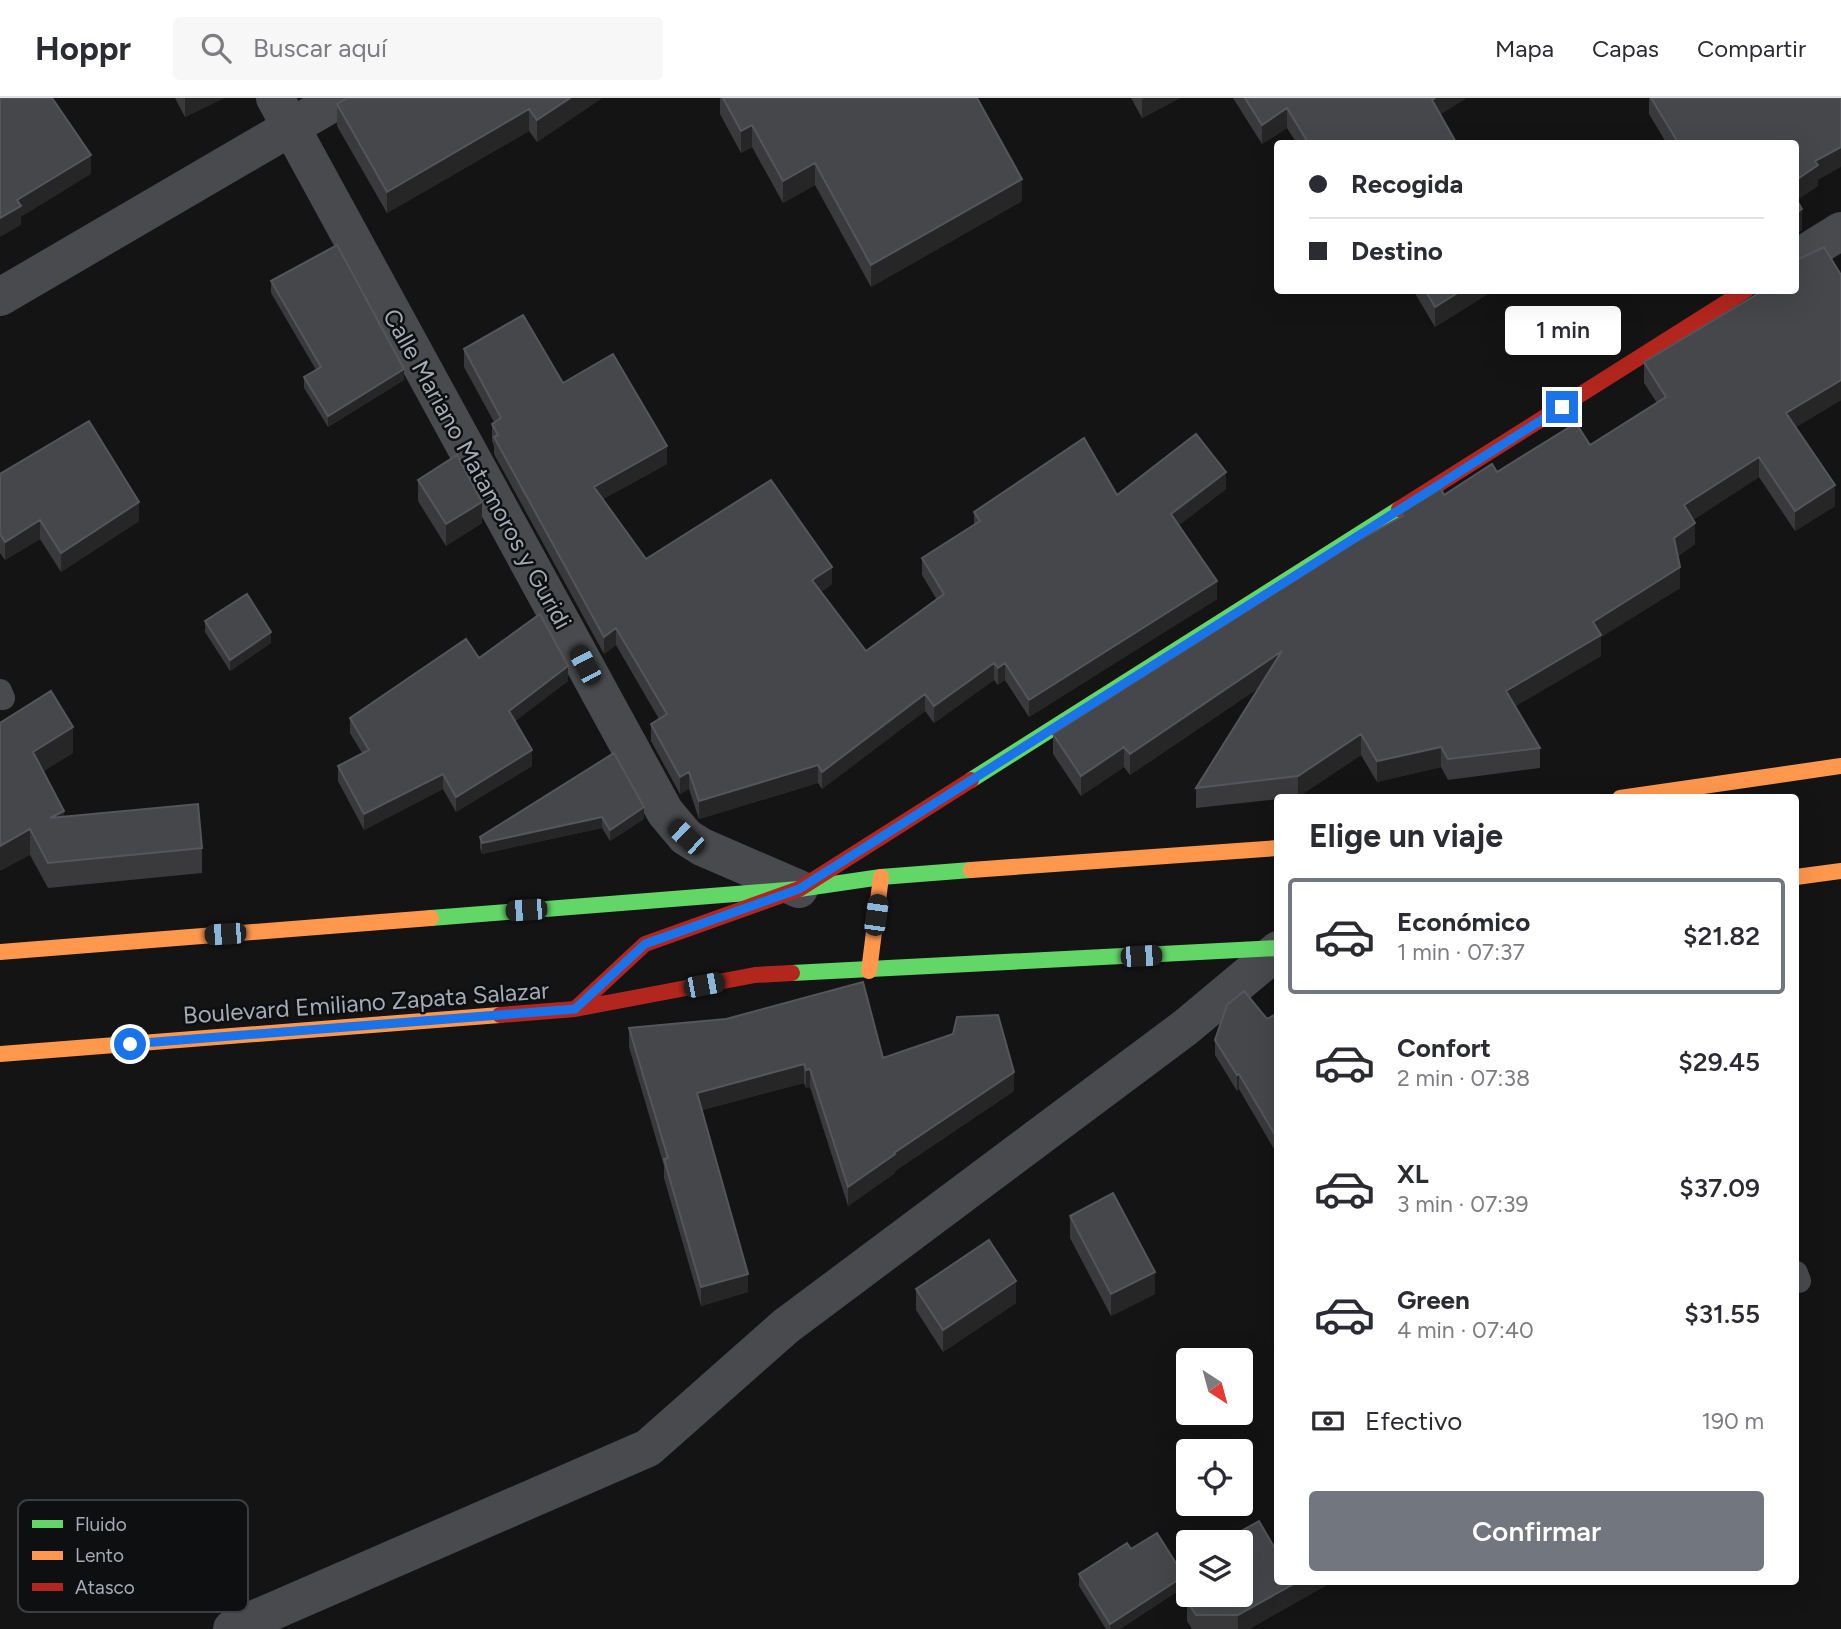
<!DOCTYPE html>
<html lang="es">
<meta charset="utf-8">
<style>
body{margin:0;font-family:Figtree,sans-serif;background:#f7f7f7;color:#2b2b33;height:100vh;display:flex;flex-direction:column;font-size:26px;white-space:nowrap}
*{box-sizing:border-box;margin:0}
p{font-size:23px;color:#7c7c81}
.icon{flex:none;width:38px;height:38px;fill:none;stroke:currentColor;stroke-width:2;stroke-linecap:round;stroke-linejoin:round}
.map{position:relative;flex:1;overflow:hidden}
.panel{position:absolute;left:1274px;top:696px;width:525px;height:791px;display:flex;flex-direction:column;background:#fff;border-radius:7px;box-shadow:0 7px 28px #0002}
.panel>*{flex:none}
.top-card{position:absolute;left:1274px;top:42px;width:525px;height:154px;border-radius:7px;box-shadow:0 7px 28px #0002;display:grid;align-content:center;height:154px;padding:0 35px;background:#fff}
.needle{width:46px;rotate:144deg}
.controls{position:absolute;left:1176px;top:1250px;display:grid;gap:14px}
.controls a{display:grid;place-items:center;width:77px;height:77px;border-radius:7px;background:#fff;box-shadow:0 7px 28px #0002;font-size:35px}
.end{position:absolute;width:32px;height:32px;margin:-16px;border:9px solid #1a73e8;background:#fff;box-shadow:0 0 0 4px #fff}
.from{border-radius:50%}
.bubble{position:absolute;height:49px;border-radius:7px;background:#fff;box-shadow:0 7px 28px #0002;font-size:23px;font-weight:600;line-height:49px;text-align:center}
.car{position:absolute;width:21px;height:42px;margin:-21px -10px;border-radius:9px;box-shadow:0 0 5px 2px #0007;background:linear-gradient(#222 24%,#8ab4d8 0 40%,#222 0 76%,#8ab4d8 0 86%,#222 0)}
.top-card b{display:flex;align-items:center;gap:24px;height:66px;font-size:26px}
.top-card b+b{border-top:2px solid #e1e1e2}
.top-card i{width:18px;height:18px;background:#2b2b33}
ul{padding:0;list-style:none}
li{display:flex;align-items:center;gap:21px;height:116px;margin:0 14px 10px;padding:0 21px;border:4px solid transparent;border-radius:7px}
li div{flex:1}
li b{display:block;font-size:26px}
li em{font-style:normal;font-weight:600}
li.selected{border-color:#72767e}
li>.icon{width:63px;height:63px;stroke-width:1.5}
h2{padding:0 35px;font-size:32px;line-height:84px}
.pay{display:flex;align-items:center;gap:18px;height:77px;padding:0 35px;font-size:26px}
.pay p{margin-inline-start:auto}
.cta{display:flex;gap:14px;margin-top:auto;padding:14px 35px}
.cta a{flex:1;height:80px;border-radius:7px;background:#72767e;color:#fff;font-size:28px;font-weight:600;line-height:80px;text-align:center}
header{display:flex;align-items:center;gap:42px;box-sizing:border-box;height:98px;padding:0 35px;background:#fff;border-bottom:2px solid #e1e1e2}
header strong{font-size:33px}
nav{display:flex;gap:38px;margin-inline-start:auto;font-size:24px}
.search{width:490px;height:63px;background:#f7f7f7;display:flex;align-items:center;gap:18px;box-sizing:border-box;padding:0 24px;border-radius:7px;color:#7c7c81;font-size:26px}
.map>svg:first-child{display:block}
</style>
<header>
<strong>Hoppr</strong>
<div class="search"><svg class="icon" aria-label="search" viewBox="0 0 24 24"><circle cx="10" cy="10" r="6"/><path d="M15 15l6 6"/></svg>Buscar aquí</div>
<nav><a>Mapa</a><a>Capas</a><a>Compartir</a></nav>
</header>
<div class="map">
<svg width="1841" height="1531" viewBox="0 0 1841 1531">
<rect width="100%" height="100%" fill="#141414"/>
<g fill="none" stroke-linecap="round" stroke-linejoin="round">
<path stroke="#484a4d" stroke-width="24" d="M0,593L3,600
M1796,1175L1799,1183"/>
<path stroke="#484a4d" stroke-width="38" d="M275,0L665,714L686,739L702,749L799,791
M1796,161L1841,133
M0,199L341,0
M232,1531L648,1350L786,1228L1186,929L1278,852"/>
<path stroke="#63d668" stroke-width="16" d="M971,682L1399,411
M431,820L799,791L881,779L971,772
M792,875L1278,850"/>
<path stroke="#ff974d" stroke-width="16" d="M1620,700L1841,668
M971,772L1278,750
M1796,779L1841,773
M0,854L431,820
M869,873L881,779
M0,956L500,917"/>
<path stroke="#b3261e" stroke-width="16" d="M1399,411L1746,192
M575,911L645,846L799,791L971,682
M500,917L575,911L755,877L792,875"/>
</g>
<path fill="#3a3a3d" d="M175,0H224L185,19Z
M602,0L537,44L529,33L387,115L337,28V6Z
M720,0H977L1022,103L871,189L815,87L783,105L752,49L741,55L720,16Z
M1131,0H1180L1142,20Z
M1233,0H1465V1L1440,16L1457,46H1297L1287,30L1262,46Z
M1649,0H1841L1818,82V88L1796,102L1802,132L1796,136V46H1667L1649,16Z
M1841,177V302L1796,329L1835,408L1795,433L1759,379L1693,422L1695,446L1678,458L1680,490L1601,539V558L1515,608L1540,650V670L1448,682L1441,669L1377,684L1361,657L1298,699L1278,700V701L1196,710V690L1260,589L1130,677L1124,669L1081,698L1053,656V636L1401,419V415L1497,374L1590,347L1657,305L1644,285V264Z
M271,183L404,282L328,329L304,290V279L316,272L271,195Z
M1413,192H1494L1435,229Z
M464,251L563,285L667,366L603,401L646,461L832,486L821,494L866,553L937,502L922,477V460L974,427V414L1117,397L1226,391L1179,427L1217,501L1029,619L1005,582L998,587L994,582L934,625L925,613L822,691L818,685L699,721L689,691L680,696L651,643V626L659,621L616,547L604,556L494,356V348L492,343V326L494,324L464,269Z
M0,376L139,423L61,474L40,441L5,462L0,455Z
M418,382L482,425L446,448L418,403Z
M205,523L271,545L230,573L205,534Z
M479,560L568,583L515,623L532,668L456,714L443,691L364,732L338,683V668L362,655L350,635V620Z
M0,625L73,655L43,673L64,719L202,750V775L48,790L30,757Z
M644,709V721L610,743L602,730L482,756L480,750V739Z
M1278,899V1058L1239,991L1237,993L1215,957V942L1267,921L1277,915Z
M629,930L883,960L1014,993L895,1073V1075L848,1108L810,989L806,990L804,985L702,1012L748,1194L701,1208L664,1080V1068L629,949Z
M1070,1118L1155,1196L1111,1218L1070,1140Z
M916,1191L1016,1205L943,1254L916,1212Z
M1131,1451L1184,1489L1120,1531H1106L1079,1488V1476Z
M1278,1484H1332L1249,1531H1192L1187,1523V1503Z"/>
<path fill="#262627" d="M185,0H224L185,19Z
M570,0H602L537,44V22Z
M1144,0H1180L1142,20V1Z
M1435,0H1465V1L1432,22V2Z
M1287,10V30L1262,46V27Z
M529,11V33L387,115V94Z
M752,27V49L741,55V33Z
M1841,49V69L1818,82V88L1796,103V82L1815,63Z
M91,57V76L21,119V127L0,139V120L17,102Z
M815,65V87L783,105V83Z
M1022,81V103L871,189V167Z
M1802,111V132L1796,136V115Z
M1462,192H1494L1435,229V209Z
M404,271V282L328,329V318Z
M1841,282V302L1786,335V315Z
M667,348V366L594,406V389Z
M1759,359V379L1684,428V407Z
M1226,374V391L1171,433V416Z
M1835,387V408L1795,433V413Z
M139,404V423L61,474V455Z
M482,404V425L446,448V426Z
M40,422V441L5,462V444Z
M1695,425V446L1674,460V440Z
M832,469V486L812,500V482Z
M1680,469V490L1601,539V558L1506,614V593L1593,524Z
M1217,483V501L1029,619V602Z
M616,530V547L604,556V539Z
M271,534V545L230,573V562Z
M1282,553V574L1130,677V656Z
M994,565V582L934,625V608Z
M1005,565V582L998,587V570Z
M568,568V583L509,628V613Z
M925,596V613L822,691V674Z
M73,629V655L33,680V654Z
M1361,636V657L1298,699V678Z
M1124,649V669L1081,698V678Z
M1441,649V669L1377,684V663Z
M532,652V668L456,714V699Z
M818,667V685L699,721V703Z
M689,674V691L680,696V679Z
M443,676V691L364,732V716Z
M644,709V721L610,743V732Z
M64,713V738L50,720Z
M602,719V730L482,756V745Z
M30,731V757L0,773V748Z
M804,966V985L697,1013V995Z
M810,971V989L806,990V972Z
M1014,974V993L895,1073V1075L848,1108V1089L894,1055Z
M1239,976V991L1237,993V977Z
M1155,1174V1196L1111,1218V1196Z
M748,1176V1194L701,1208V1189Z
M1016,1183V1205L943,1254V1232Z
M1184,1478V1489L1120,1531H1110V1526Z
M1297,1484H1332L1249,1531H1238V1517Z"/>
<path fill="#45474a" stroke="#54565b" stroke-width="2" d="M0,0H52L91,57L17,102L21,108L0,120Z
M347,0H570L537,22L529,11L387,94L337,6Z
M723,0H977L1022,81L871,167L815,65L783,83L752,27L741,33Z
M1245,0H1435L1432,2L1457,46H1309L1287,10L1262,27Z
M1651,0H1841V49L1815,63L1818,67L1796,82V46H1679Z
M1796,101L1802,111L1796,115Z
M337,147L404,271L328,318L304,279L321,269L271,183Z
M1824,149L1841,177V282L1786,315L1835,387L1795,413L1759,359L1684,407L1695,425L1674,440L1680,469L1593,524L1601,537L1506,593L1540,650L1448,661L1441,649L1377,663L1361,636L1298,678L1196,690L1282,553L1130,656L1124,649L1081,678L1053,636L1359,442L1403,418L1401,415L1441,391L1444,397L1492,366L1497,374L1576,325L1590,347L1666,299L1644,264L1764,192H1796V162H1797Z
M1425,192H1462L1435,209Z
M523,217L563,285L613,256L667,348L594,389L646,461L771,382L832,469L812,482L866,553L944,496L922,460L980,423L974,414L1084,340L1117,397L1196,336L1226,374L1171,416L1217,483L1029,602L1005,565L998,570L994,565L934,608L925,596L822,674L818,667L699,703L689,674L680,679L651,626L667,616L616,530L604,539L494,339L498,337L492,326L501,320L464,251Z
M89,323L139,404L61,455L40,422L5,444L0,436V376Z
M457,357L482,404L446,426L418,382Z
M247,496L271,534L230,562L205,523Z
M540,516L568,568L509,613L532,652L456,699L443,676L364,716L338,668L369,652L350,620L466,541L479,560Z
M51,593L73,629L33,654L64,713L50,720L198,706L202,750L48,765L30,731L0,748V625Z
M614,655L644,709L610,732L602,719L482,745L480,739Z
M863,884L883,960L953,936L957,919L998,917L1014,974L894,1055L895,1056L848,1089L810,971L806,972L804,966L697,995L748,1176L701,1189L664,1061L668,1060L629,930L726,921Z
M1244,893L1267,921L1278,915V1042L1239,976L1237,977L1215,942L1227,907Z
M1113,1095L1155,1174L1111,1196L1070,1118Z
M989,1142L1016,1183L943,1232L916,1191Z
M1259,1423L1274,1449L1278,1447V1484H1297L1238,1517H1196L1187,1503L1197,1496H1241V1444H1222Z
M1157,1435L1184,1478L1110,1526L1079,1476L1127,1445L1131,1451Z"/>
<g fill="none" stroke-linecap="round" stroke-linejoin="round">
<path stroke="#1a73e8" stroke-width="9" d="M130,946L575,911L645,846L799,791L1562,309"/>
</g>
<g text-anchor="middle" stroke-width="5" stroke-linejoin="round" paint-order="stroke">
<g font-size="24" fill="#a4abb7" stroke="#0e0f10">
<text transform="translate(477 371) rotate(61)" y="8">Calle Mariano Matamoros y Guridi</text>
<text transform="translate(366 905) rotate(-4)" y="8">Boulevard Emiliano Zapata Salazar</text>
</g>
</g>
<rect x="18" y="1402" width="230" height="112" rx="10" fill="#0e0f10" stroke="#3b3e42" stroke-width="2"/>
<rect x="32" y="1422" width="31" height="8" fill="#63d668"/>
<rect x="32" y="1453" width="31" height="9" fill="#ff974d"/>
<rect x="32" y="1485" width="31" height="8" fill="#b3261e"/>
<g font-size="19" fill="#a4abb7">
<text x="75" y="1433">Fluido</text>
<text x="75" y="1464">Lento</text>
<text x="75" y="1496">Atasco</text>
</g>
</svg>
<div class="controls">
<a><svg class="needle" viewBox="-14 -14 28 28"><path d="M0-13l5 13h-10z" fill="#e53935"/><path d="M0 13l5-13h-10z" fill="#7c7c81"/></svg></a>
<a><svg class="icon" aria-label="locate" viewBox="0 0 24 24"><circle cx="12" cy="12" r="6"/><path d="M12 2v4M12 18v4M2 12h4M18 12h4"/></svg></a>
<a><svg class="icon" aria-label="layers" viewBox="0 0 24 24"><path d="M12 4l9 5-9 5-9-5zM3 14l9 5 9-5"/></svg></a>
</div>
<i class="end from" style="left:130px;top:946px"></i>
<i class="end" style="left:1562px;top:309px"></i>
<div class="bubble" style="left:1505px;top:208px;width:116px">1 min</div>
<i class="car" style="left:585px;top:567px;rotate:332deg"></i>
<i class="car" style="left:686px;top:739px;rotate:313deg"></i>
<i class="car" style="left:526px;top:812px;rotate:266deg"></i>
<i class="car" style="left:876px;top:817px;rotate:8deg"></i>
<i class="car" style="left:225px;top:836px;rotate:266deg"></i>
<i class="car" style="left:1141px;top:858px;rotate:87deg"></i>
<i class="car" style="left:704px;top:887px;rotate:79deg"></i>
<div class="top-card">
<b><i class="from"></i>Recogida</b>
<b><i></i>Destino</b>
</div>
<section class="panel">
<h2>Elige un viaje</h2>
<ul>
<li class="selected"><svg class="icon" aria-label="car" viewBox="0 0 24 24"><path d="M5 17H2v-5l4-1 3-4h7l3 4 3 1v5h-3M9 17h6M6 11h13"/><circle cx="7" cy="17" r="2"/><circle cx="17" cy="17" r="2"/></svg><div><b>Económico</b><p>1 min · 07:37</p></div><em>$21.82</em></li>
<li><svg class="icon" aria-label="car" viewBox="0 0 24 24"><path d="M5 17H2v-5l4-1 3-4h7l3 4 3 1v5h-3M9 17h6M6 11h13"/><circle cx="7" cy="17" r="2"/><circle cx="17" cy="17" r="2"/></svg><div><b>Confort</b><p>2 min · 07:38</p></div><em>$29.45</em></li>
<li><svg class="icon" aria-label="car" viewBox="0 0 24 24"><path d="M5 17H2v-5l4-1 3-4h7l3 4 3 1v5h-3M9 17h6M6 11h13"/><circle cx="7" cy="17" r="2"/><circle cx="17" cy="17" r="2"/></svg><div><b>XL</b><p>3 min · 07:39</p></div><em>$37.09</em></li>
<li><svg class="icon" aria-label="car" viewBox="0 0 24 24"><path d="M5 17H2v-5l4-1 3-4h7l3 4 3 1v5h-3M9 17h6M6 11h13"/><circle cx="7" cy="17" r="2"/><circle cx="17" cy="17" r="2"/></svg><div><b>Green</b><p>4 min · 07:40</p></div><em>$31.55</em></li>
</ul>
<div class="pay"><svg class="icon" aria-label="cash" viewBox="0 0 24 24"><path d="M3 7h18v10H3z"/><circle cx="12" cy="12" r="2"/></svg>Efectivo<p>190 m</p></div>
<div class="cta"><a>Confirmar</a></div>
</section>
</div>
